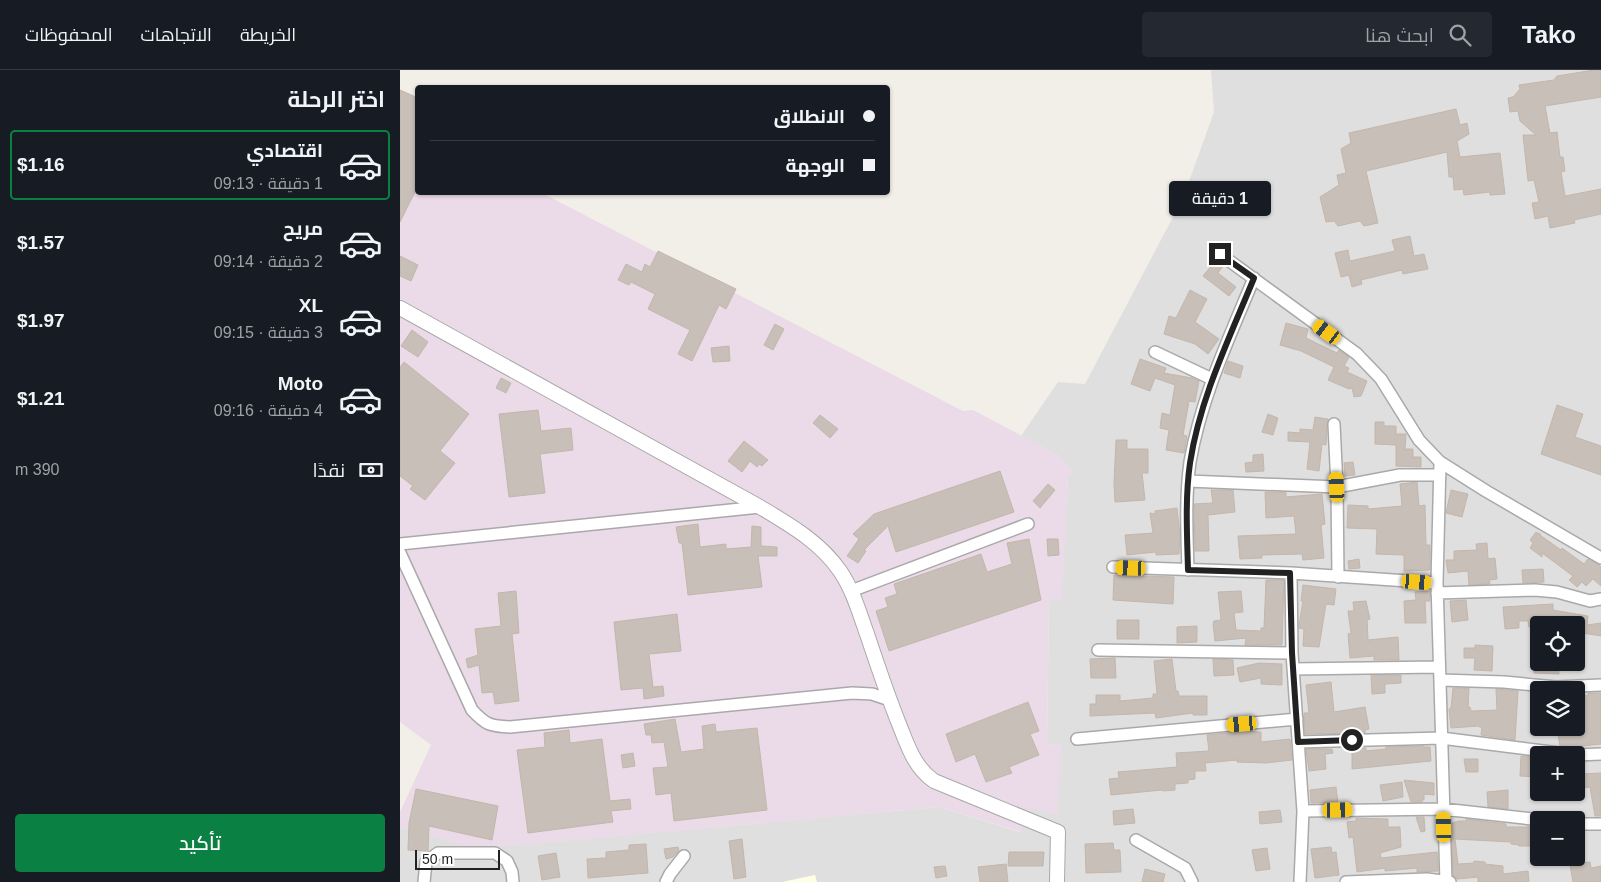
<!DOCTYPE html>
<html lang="ar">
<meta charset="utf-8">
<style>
body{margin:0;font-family:Arial,Cairo,sans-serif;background:#242831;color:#f1f3f6;direction:rtl;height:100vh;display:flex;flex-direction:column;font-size:19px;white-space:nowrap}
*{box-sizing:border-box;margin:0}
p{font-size:16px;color:#9ea1a6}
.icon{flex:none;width:28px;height:28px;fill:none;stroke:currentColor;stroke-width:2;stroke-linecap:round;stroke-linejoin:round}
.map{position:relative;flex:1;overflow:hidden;direction:ltr}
.details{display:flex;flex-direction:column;background:#171b24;width:400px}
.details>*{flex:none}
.guide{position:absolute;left:15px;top:15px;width:475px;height:110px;border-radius:5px;box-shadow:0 1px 4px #0004;direction:rtl;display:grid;align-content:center;height:110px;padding:0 15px;background:#171b24}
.buttons{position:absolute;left:1130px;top:546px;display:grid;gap:10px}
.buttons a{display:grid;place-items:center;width:55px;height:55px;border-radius:5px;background:#171b24;box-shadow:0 1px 4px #0004;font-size:25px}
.scale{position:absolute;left:15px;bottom:12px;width:85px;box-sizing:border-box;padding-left:5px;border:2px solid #222;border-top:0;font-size:14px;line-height:18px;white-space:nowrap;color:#222;-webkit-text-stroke:4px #fff;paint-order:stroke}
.end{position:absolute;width:22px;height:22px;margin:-11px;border:6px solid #222;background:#fff;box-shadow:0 0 0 2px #fff}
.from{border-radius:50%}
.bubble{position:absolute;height:35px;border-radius:5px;background:#171b24;box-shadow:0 1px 4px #0004;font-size:16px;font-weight:600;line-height:35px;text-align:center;direction:rtl}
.car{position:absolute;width:15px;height:30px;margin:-15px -8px;border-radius:6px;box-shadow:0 0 4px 1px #0007;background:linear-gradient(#f5c518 24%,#345 0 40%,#f5c518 0 76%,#345 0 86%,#f5c518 0)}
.guide b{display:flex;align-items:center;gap:18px;height:48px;font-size:19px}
.guide b+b{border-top:1px solid #363941}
.guide i{width:12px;height:12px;background:#f1f3f6}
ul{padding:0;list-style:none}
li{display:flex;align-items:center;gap:15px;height:70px;margin:0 10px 8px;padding:0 5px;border:2px solid transparent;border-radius:5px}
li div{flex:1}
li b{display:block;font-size:19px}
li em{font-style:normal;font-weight:600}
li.selected{border-color:#0b8043}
li>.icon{width:45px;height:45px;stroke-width:1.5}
h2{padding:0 15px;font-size:22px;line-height:60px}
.pay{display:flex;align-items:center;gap:12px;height:55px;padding:0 15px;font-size:19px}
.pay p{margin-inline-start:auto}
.primary-button{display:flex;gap:10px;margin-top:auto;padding:10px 15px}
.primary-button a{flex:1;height:58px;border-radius:5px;background:#0b8043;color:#fff;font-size:20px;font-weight:600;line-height:58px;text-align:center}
header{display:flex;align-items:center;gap:30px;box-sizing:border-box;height:70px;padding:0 25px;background:#171b24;border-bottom:1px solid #363941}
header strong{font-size:24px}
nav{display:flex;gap:28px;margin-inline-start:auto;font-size:18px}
.search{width:350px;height:45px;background:#242831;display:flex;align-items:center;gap:12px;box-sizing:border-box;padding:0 18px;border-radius:5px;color:#9ea1a6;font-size:19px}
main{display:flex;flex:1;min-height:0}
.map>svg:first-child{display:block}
</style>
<header>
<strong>Tako</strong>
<div class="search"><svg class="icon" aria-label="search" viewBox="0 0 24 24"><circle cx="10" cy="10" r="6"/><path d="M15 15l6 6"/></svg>ابحث هنا</div>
<nav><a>الخريطة</a><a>الاتجاهات</a><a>المحفوظات</a></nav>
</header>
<main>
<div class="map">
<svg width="1201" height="812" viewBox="0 0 1201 812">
<rect width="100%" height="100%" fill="#f2efe9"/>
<path fill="#e0dfdf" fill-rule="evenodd" d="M811,0H1201V812H0V757L81,778L539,737L620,762L628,730L661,674L647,675L649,530H661L668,405L673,402L656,384L621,366L658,312L685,314L783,128L814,42ZM1139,555H1176V592H1139ZM1139,620H1176V658H1139ZM1139,685H1176V722H1139ZM1139,750H1176V788H1139Z"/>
<path fill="#ebdbe8" d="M0,49L17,58L18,122L142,123L563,341L573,340L656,384L673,402L668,405L662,530H649L647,675L661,674L657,745L630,738L621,762L539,737L76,779L0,757V742L31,675L0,652Z"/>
<path fill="#ffffe5" d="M415,805L417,812H382Z"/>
<path fill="#c7bfb8" stroke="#c4b6ab" d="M1194,0H1201V27L1145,36L1150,63L1157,62L1160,87H1163L1165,101L1161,102L1165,126L1201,119V144L1174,150L1175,153L1150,158L1148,146L1135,149L1132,133L1139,132L1134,110L1128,111L1123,65H1136L1120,51L1118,41L1110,42L1108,28L1113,27L1120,19L1119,15L1154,10L1157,6Z
M0,20L18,28V116L0,152Z
M1056,39L1060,55L1067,53L1069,64L1057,71L1060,87L1100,83L1105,124L1090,125V122L1064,125L1063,119L1054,120L1053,107H1049L1047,82L966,101L978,153L964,156L960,151L938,156L934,151L926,152L920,127L939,115L937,105L946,103L941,79L951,73L949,63Z
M1010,166L1014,186L1024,184L1028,199L1003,204L1002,200L961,210L962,214L952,217L949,205L941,207L935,183L948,180L950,191L995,181L992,170Z
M258,181L336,219L326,239L319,235L292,291L278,284L290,260L248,239L255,224L231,212L229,215L218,210L226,194L242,202L245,194L250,197Z
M0,186L18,195L11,211L0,206Z
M816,190L823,196L818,203L836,217L829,226L803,206Z
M790,220L807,229L795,252L819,269L808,284L795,274L764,264L769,246L776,248Z
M886,253L908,259L906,268L937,283L939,280L940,281L949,287L944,296L949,298L947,302L967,311L961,326L954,327L952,318L949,319L928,310L934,297L901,281L880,275Z
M375,254L384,259L373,280L364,275Z
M12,260L28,272L18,287L1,276Z
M329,276L330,291L313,292L311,278Z
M740,289L766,298L764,303L792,308L799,311L795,332L789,331L783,365L787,366L784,383L766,380L769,360L760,358L762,343L770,345L775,315L755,308L750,321L731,314Z
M828,291L843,296L840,308L824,303Z
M4,292L69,344L40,381L55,393L25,430L10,419L13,416L0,406V297Z
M101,308L111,313L106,323L96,318Z
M1157,335L1183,344L1175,367L1201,376V405L1141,384Z
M138,340L141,361L171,358L173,380L140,384L145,423L109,427L99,344Z
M868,344L878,348L873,365L862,362Z
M420,345L438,359L430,368L413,353Z
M915,347L928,349L927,354L926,375L922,374L919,401L907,399L910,372L888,371V362L900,363V359L913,360Z
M975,352H984V356H996V364H1006L1005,379H1013V387H1021V397L996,396V375L975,374Z
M716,370H727V379H748V403H742L745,430L715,432L714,413Z
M344,371L368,390L362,396L359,394L357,397L350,391L342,402L328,391Z
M863,384L864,401L846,402L845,393L853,392V385Z
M953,392L955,405L945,406L944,393Z
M600,401L614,442L496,482L488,456L464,480L466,481L458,493L447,486L459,469L453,464L474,444Z
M1017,412L1019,436L1025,435L1026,475H1030V500L1004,501V485L976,484L977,459L947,458L948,435L968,436V439L1002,436L1000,414Z
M648,414L655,420L640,438L633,431Z
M811,420H833L835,442L808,445L809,481H795L794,434L813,433Z
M1051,420L1068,424L1062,447L1046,443Z
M865,422H886V427L922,424L925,454L921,455L924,488L903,490L902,484L862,485V488L840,489L838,466L896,464L894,446L866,448Z
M777,438L780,465L779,484L756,485V482L727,485L725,465L753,463L750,443L755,444V441Z
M298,454L300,477L326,474V479L351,477L352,456L361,457V476L377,477V486H358L362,517L288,525L282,473H279L276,457Z
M1136,462L1139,464L1140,463V465L1161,480L1162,478L1184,494L1188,489L1199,495L1201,497V516L1193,509L1186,516L1182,512L1177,517L1169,510L1173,506L1142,483V487L1130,478L1133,473L1130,470Z
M629,469L641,530L489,581L476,541L488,537L485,528L497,524L494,514L581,484L587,502L612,494L607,473Z
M647,469H658L659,485L648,486Z
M1087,473L1088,489L1095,488L1097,509L1089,510L1090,514L1069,515L1068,501L1048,503L1046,490H1054V481L1077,480L1076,474Z
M959,489L960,498L949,499L948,491Z
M1143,499L1144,512L1123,513L1122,500Z
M714,505L774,507L773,534L713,530Z
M866,510H884L882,575H845L846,568L815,571L813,554L814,551L821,550L818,522L841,521L843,542L834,543L836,560L861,561V558H864Z
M903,515L936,519L934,535L926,534L919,577L903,576L904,559L899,558V555L903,531H901Z
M116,521L119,563L112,564L119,631L95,634L93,622L82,623L79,595L68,598L66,589L78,585L75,559L101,556L98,523Z
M1030,521V531H1025L1026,553H1005L1004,531L1016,530L1015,522Z
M1066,530L1068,550L1052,552L1050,531Z
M966,531L970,549L967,550L968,570L998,567L999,590H974V586L950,588L948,564L951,563L948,541H954L953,532Z
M1153,534V540L1188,546L1187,555L1201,553V566L1176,562V555H1139L1129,557L1128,551H1119V558L1105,559L1103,537Z
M277,544L281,581L249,584L253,617L263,616L264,626L244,629L243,618L221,620L214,552Z
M717,550H739V569H717Z
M797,556V572L777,573V557Z
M1075,575L1093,576L1092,601L1074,600L1075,588H1064V578H1075Z
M715,588L716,608H691L690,589Z
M772,589L776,621H778L779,626H807V645H793V643L756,648L755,643L690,646V634H696V625H720V631L753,628V624H757L754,591Z
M813,589L833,590L834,605L814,606Z
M1133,592H1158L1159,604L1134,603Z
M859,593L882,594V615L861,614V608L840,612L837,598Z
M971,605H1001V613L985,614V623L972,624Z
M931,612L934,642L965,637L969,659L965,660V663L905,664L904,643H909L906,615Z
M1053,618H1069L1068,637H1070L1071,641L1097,640L1096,619L1118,621L1115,670L1081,665L1082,657H1079V656L1051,658L1049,639L1051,638Z
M1188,623H1201V674L1174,677L1160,676L1157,659L1176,658V624L1188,626Z
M628,632L639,661L630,664L639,685L609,697L612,703L586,712L575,684L556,692L546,664Z
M275,649L281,682L304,679L302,656L315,654L316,662L357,658L367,740L274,751L271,723L256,725L253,698L268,697L264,672L252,673L251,665H246L244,654Z
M169,660L170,673L202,669L210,731L230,729L231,739L211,741L213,752L128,763L117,680L145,677L144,663Z
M847,661L861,662V672L890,669L892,690L866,693L837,692V690L805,693L806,701H795V709L788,710V713L775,714V720L763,721L762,720L711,725L709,709L719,708L718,702L777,697L776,683L809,681L807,665Z
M1024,676V677H1030L1031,691L952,699V678H966V681L986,679V677Z
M906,679H932L933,683L925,684L926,699L909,701Z
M233,683L235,696L223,698L221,685Z
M1121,686L1139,688V707L1120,706Z
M1064,689H1078V702H1066Z
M1201,703V746H1195L1190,717L1182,718L1181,704Z
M1004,710L1034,713V725L1024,724V730H1022V732H1011Z
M1002,712L1003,727L983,731L980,715Z
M936,717L938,733H911L910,720Z
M16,719L98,736L92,770L29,756L28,781L8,780L9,753Z
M1108,720V739L1088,737L1087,722Z
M733,739L735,753L714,755L713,741Z
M880,740L882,752L860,754L859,742Z
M1016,747H1024L1025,761L1021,762Z
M956,748L988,749V757H1000L1001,777L980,783L981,788L1037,782L1038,801L1017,802V798L985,801V798L957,802L953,767L949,768L947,752L956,751Z
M1066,749L1106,754V757H1137V759H1139V776H1119V775L1111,774V772L1055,769L1058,794L1074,793V791L1085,792V794L1103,796V804L1128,801L1129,812H1078V807L1057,809L1053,805L1052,769H1055L1052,768V753L1059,751H1066Z
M342,769L346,807L334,809L329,771Z
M713,773L714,780H720L721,802L686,803L685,774Z
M246,774L248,803L188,808L187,789L206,788V782L229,780V775Z
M278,777L279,781L273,787L266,789L264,779Z
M931,777L932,783L936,782L939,805L915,808L911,779Z
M867,778L870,799L856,801L852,780Z
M609,782H644L643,796H608Z
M156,783L160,807L142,810L138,786Z
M1190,792L1191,798L1201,796V812H1173L1170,795Z
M606,794L608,812H580L578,797Z
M545,796L547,806L536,808L534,797Z
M745,799L765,804L763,812H742Z"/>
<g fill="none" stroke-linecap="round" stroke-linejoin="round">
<defs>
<path id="minor" d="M820,184L957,284L981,309L1019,370L1040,392L1086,421L1201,488
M755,282L812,309
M934,354L937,417L938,507
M1040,392L1037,513L1046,812
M788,411L937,417L1000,405H1040
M0,474L360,437
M0,483L72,640C86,655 90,656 110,657L452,623L472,624L490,630
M713,497L891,503L1037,513
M788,500C787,464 785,428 790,392C801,328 829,268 854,208
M891,503L892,583L903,741L900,812
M451,521L628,454
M1037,523L1135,520L1157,522L1190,531L1201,529
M698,580L892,583
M893,599L1039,597
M1040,610L1104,612L1156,617L1201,615
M677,669L897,649
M898,672L1041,668L1175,685
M1176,685L1201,684
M903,741L1043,739L1141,750
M1176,754H1201
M736,770L785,798L792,812
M24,812L26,792L38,783H95L107,791L112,802L113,812
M266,812L270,804L284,786
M946,812L1027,809L1050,812"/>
<path id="tertiary" d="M0,238L360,437C390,455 420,472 440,501C453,520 459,542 467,564C477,594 487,624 499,654C508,676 514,697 534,711L658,762L657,812"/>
</defs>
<use href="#minor" stroke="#a9a9a9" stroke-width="14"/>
<use href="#tertiary" stroke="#a9a9a9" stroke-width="16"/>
<use href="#minor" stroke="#fff" stroke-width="11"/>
<use href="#tertiary" stroke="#fff" stroke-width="14"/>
</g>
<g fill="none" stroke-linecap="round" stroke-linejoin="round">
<path stroke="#222" stroke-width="6" d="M820,184L854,208C829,269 800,328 790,393C785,428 787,464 788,500L890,503L892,583L898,672L952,670"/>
</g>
</svg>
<div class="buttons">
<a><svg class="icon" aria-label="locate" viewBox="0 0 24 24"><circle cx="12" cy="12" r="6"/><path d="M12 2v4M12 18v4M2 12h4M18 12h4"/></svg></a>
<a><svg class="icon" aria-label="layers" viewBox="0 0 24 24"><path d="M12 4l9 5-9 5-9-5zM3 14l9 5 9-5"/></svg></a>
<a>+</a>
<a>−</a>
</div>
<div class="scale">50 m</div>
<i class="end from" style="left:952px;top:670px"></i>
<i class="end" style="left:820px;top:184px"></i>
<div class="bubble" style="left:769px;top:111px;width:102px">1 دقيقة</div>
<i class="car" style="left:927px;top:262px;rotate:306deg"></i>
<i class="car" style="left:937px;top:417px;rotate:357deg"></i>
<i class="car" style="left:731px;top:498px;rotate:272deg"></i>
<i class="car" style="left:1017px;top:512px;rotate:94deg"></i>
<i class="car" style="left:842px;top:654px;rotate:265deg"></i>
<i class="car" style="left:938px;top:740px;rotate:89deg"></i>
<i class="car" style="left:1044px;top:757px;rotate:358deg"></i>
<div class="guide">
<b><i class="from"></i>الانطلاق</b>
<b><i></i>الوجهة</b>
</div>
</div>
<section class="details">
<h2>اختر الرحلة</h2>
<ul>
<li class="selected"><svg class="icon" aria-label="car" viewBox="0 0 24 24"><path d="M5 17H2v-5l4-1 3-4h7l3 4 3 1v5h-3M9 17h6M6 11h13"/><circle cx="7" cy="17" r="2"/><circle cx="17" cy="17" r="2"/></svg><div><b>اقتصادي</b><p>1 دقيقة · 09:13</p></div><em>$1.16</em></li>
<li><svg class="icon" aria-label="car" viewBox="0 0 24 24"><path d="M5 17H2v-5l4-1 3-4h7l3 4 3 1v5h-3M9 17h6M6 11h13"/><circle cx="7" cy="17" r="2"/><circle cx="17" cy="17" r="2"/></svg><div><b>مريح</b><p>2 دقيقة · 09:14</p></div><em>$1.57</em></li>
<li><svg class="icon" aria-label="car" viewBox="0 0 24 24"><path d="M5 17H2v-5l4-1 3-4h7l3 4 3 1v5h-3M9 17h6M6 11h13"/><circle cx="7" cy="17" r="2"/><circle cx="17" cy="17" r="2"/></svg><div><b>XL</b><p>3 دقيقة · 09:15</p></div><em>$1.97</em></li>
<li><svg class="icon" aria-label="car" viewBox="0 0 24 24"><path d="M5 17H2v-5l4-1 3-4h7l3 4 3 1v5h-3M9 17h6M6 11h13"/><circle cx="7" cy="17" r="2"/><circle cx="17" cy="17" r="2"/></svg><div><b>Moto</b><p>4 دقيقة · 09:16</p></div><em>$1.21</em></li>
</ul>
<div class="pay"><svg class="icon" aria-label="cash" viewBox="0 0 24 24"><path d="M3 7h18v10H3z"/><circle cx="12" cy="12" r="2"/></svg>نقدًا<p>390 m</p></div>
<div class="primary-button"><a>تأكيد</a></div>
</section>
</main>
